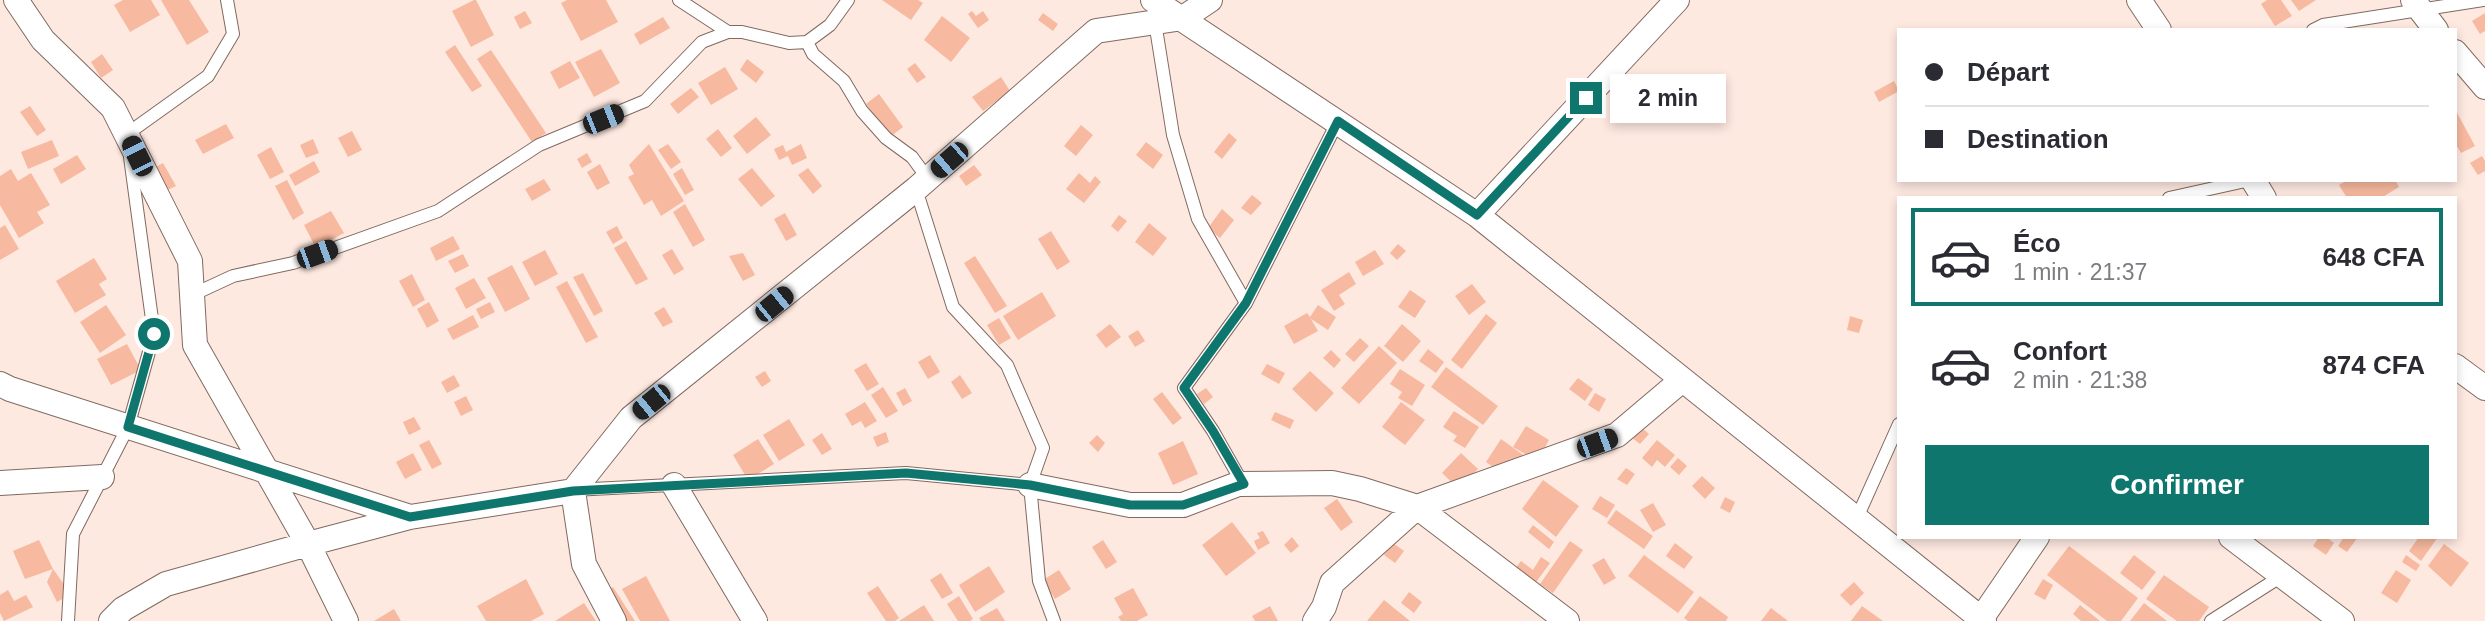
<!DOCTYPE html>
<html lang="fr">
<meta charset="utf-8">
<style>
body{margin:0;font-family:Arial,sans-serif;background:#f2f2f3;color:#2b2b33;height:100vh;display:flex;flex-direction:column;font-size:26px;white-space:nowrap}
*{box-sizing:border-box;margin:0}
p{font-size:23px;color:#7c7c81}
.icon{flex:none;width:38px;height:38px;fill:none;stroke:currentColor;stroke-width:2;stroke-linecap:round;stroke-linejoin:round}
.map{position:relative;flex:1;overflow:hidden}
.sheet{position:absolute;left:1897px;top:196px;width:560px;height:343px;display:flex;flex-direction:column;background:#fff;border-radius:0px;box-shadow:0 4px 10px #0003}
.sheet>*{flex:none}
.guide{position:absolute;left:1897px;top:28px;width:560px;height:154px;border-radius:0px;box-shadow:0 4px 10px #0003;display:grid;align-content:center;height:154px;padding:0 28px;background:#fff}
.end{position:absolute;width:32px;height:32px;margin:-16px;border:9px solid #0f766e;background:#fff;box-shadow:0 0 0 4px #fff}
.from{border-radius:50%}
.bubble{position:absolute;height:49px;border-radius:0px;background:#fff;box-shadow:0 4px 10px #0003;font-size:23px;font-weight:600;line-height:49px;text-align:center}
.car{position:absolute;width:21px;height:42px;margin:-21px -10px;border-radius:9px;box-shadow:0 0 5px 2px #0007;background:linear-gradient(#222 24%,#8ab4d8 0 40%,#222 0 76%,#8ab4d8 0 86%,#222 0)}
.guide b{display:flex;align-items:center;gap:24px;height:66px;font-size:26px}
.guide b+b{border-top:2px solid #e1e1e2}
.guide i{width:18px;height:18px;background:#2b2b33}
ul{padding:12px 0 0;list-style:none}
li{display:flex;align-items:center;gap:21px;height:98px;margin:0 14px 10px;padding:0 14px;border:4px solid transparent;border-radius:0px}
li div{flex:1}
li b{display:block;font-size:26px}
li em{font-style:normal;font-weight:600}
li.on{border-color:#0f766e}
li>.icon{width:63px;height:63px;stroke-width:1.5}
.button{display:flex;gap:14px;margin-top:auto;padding:14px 28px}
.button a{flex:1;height:80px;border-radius:0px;background:#0f766e;color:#fff;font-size:28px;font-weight:600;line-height:80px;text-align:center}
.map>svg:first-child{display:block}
</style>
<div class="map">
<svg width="2485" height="621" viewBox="0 0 2485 621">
<rect width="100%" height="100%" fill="#fee9e1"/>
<path fill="#f7b99f" d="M123,0H151L160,15L130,32L114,5Z
M161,0H189L209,32L187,45Z
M474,0H476L494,35L471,47L452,11Z
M567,0H606L618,22L581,41L561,3Z
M882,0H918L923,3L911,20Z
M2267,0H2281L2292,16L2275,26L2261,4Z
M2291,0H2316L2299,11Z
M525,11L532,23L520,29L514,17Z
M972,11L976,16L983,11L989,20L978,28L968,14Z
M1043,13L1058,24L1053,31L1038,20Z
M2485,13V31L2480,34L2472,21Z
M942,16L970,38L951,62L924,40Z
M663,17L670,28L640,45L634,34Z
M455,45L482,86L472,92L445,52Z
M601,49L620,83L594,97L575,62Z
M491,50L546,133L532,142L477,59Z
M102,54L113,70L101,78L91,62Z
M747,59L764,72L756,83L740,70Z
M570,61L580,78L559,89L550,72Z
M915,63L926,77L917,83L907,69Z
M725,67L738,89L711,105L698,83Z
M1001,77L1010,91L983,111L972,97Z
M1894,81L1899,91L1879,102L1874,92Z
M691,88L699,97L678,114L670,104Z
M879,94L903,127L890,137L866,104Z
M30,106L46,130L37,136L20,112Z
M2455,109L2475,146L2461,153L2455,143Z
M756,117L771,135L747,154L733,136Z
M226,124L234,138L203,154L195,140Z
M1081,125L1093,135L1076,156L1064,146Z
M718,129L732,148L721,157L706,139Z
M352,131L362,150L348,157L338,138Z
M1229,133L1237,140L1222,159L1214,152Z
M313,139L319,153L306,158L300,145Z
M52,140L59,156L28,169L21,152Z
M1146,142L1163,155L1153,169L1136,155Z
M649,144L684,201L661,216L652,200L644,205L628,177L634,174L629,165Z
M668,144L681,162L671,169L658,150Z
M801,144L807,158L792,165L788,156L779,160L774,149L783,145L786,152Z
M271,147L284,172L270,179L257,155Z
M587,153L592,162L582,168L577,159Z
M77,155L86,169L61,184L53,169Z
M2482,156L2485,161V171L2478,175L2470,163Z
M314,161L320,172L295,186L289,175Z
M163,163L176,186L161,193L149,171Z
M600,164L610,183L597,190L587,172Z
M974,165L982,175L966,186L959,176Z
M682,168L694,190L685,195L673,174Z
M752,168L775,196L761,207L738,179Z
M808,168L822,186L813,194L798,175Z
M11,169L18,181L31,173L50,205L37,212L44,223L19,238L0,205V176Z
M1079,173L1090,183L1095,176L1101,182L1084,203L1066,189Z
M544,179L551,190L532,201L525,189Z
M287,180L304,213L293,220L275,186Z
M2348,180H2395L2399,187L2381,198H2347L2339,185Z
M1252,195L1262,203L1251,215L1241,208Z
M685,204L705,240L693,247L673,212Z
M1222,209L1234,220L1220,238L1208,228Z
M331,211L344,233L316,248L304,225Z
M785,213L797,235L786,241L774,219Z
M1119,215L1127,221L1118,232L1111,226Z
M1149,223L1167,238L1153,256L1135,242Z
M5,225L19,249L0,260V228Z
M617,226L623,238L613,244L606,232Z
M1051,231L1070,262L1057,270L1038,239Z
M453,236L460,249L436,261L430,248Z
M626,241L648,279L636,285L614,248Z
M1398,244L1406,251L1397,260L1390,253Z
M672,249L684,269L674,275L662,255Z
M545,250L558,274L535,286L522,262Z
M1375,250L1384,264L1363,276L1355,262Z
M743,253L755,275L743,281L729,256Z
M463,254L469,266L455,273L448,261Z
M975,256L1007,306L995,313L964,263Z
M94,258L107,279L99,284L106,295L75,313L56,281Z
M512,265L530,299L505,312L487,278Z
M1349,272L1356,284L1339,295L1345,304L1334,311L1321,290Z
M583,273L603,311L594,316L573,277Z
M412,274L425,300L413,307L399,281Z
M474,278L486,298L466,309L455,288Z
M567,281L598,337L586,343L556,287Z
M1472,284L1486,302L1469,315L1455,296Z
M1410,290L1426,301L1415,318L1398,307Z
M1042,292L1056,316L1018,340L1003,316Z
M429,302L439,321L427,328L417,309Z
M490,302L495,312L481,319L476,309Z
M106,305L126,335L100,353L80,322Z
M1318,305L1336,317L1328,330L1311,319L1318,331L1294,344L1284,326L1307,313L1310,317Z
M664,307L673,322L663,327L654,313Z
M1486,314L1497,323L1462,369L1451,360Z
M473,315L479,327L453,340L447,329Z
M1850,316L1863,320L1859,333L1847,330Z
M999,318L1011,338L999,345L987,325Z
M1110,324L1121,337L1106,348L1096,335Z
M1402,324L1421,341L1403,362L1384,346Z
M1138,330L1145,341L1135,347L1128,336Z
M1360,338L1369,346L1354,362L1345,354Z
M127,344L141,370L111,385L97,359Z
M1379,346L1397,363L1359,404L1341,388Z
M1428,349L1444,362L1436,373L1419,361Z
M1331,350L1341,360L1334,368L1323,358Z
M930,355L940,372L928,379L918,362Z
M866,363L879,384L867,391L854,370Z
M1267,364L1285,373L1279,384L1261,374Z
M1446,367L1498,406L1483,425L1431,387Z
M1400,369L1425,385L1412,406L1398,398L1402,392L1390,384Z
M765,371L771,381L762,387L755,377Z
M1310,371L1334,393L1316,412L1292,389Z
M454,375L460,386L447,393L441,382Z
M960,375L972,393L962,399L951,382Z
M1578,378L1593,389L1585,401L1569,389Z
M883,387L898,411L886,418L871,395Z
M905,388L912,401L903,406L896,393Z
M1206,388L1213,397L1204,404L1197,394Z
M1162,392L1182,418L1173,425L1153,399Z
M1595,393L1606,399L1599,412L1588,405Z
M466,396L473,410L461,416L454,402Z
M865,402L877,421L865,428L861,421L852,426L845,414Z
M1401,402L1425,420L1405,445L1382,427Z
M1454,411L1479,427L1465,448L1453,441L1457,436L1443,427Z
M1275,412L1294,420L1290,429L1271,420Z
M414,417L421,429L409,435L403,422Z
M789,419L805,445L779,461L763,435Z
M1636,423L1649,434L1640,444L1627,434Z
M1526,426L1549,440L1537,461L1513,447Z
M886,432L889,442L877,447L873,437Z
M822,433L832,449L822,455L812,440Z
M1097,435L1105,443L1098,452L1089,443Z
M758,439L774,464L748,480L733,455Z
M1501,439L1533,462L1518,485L1486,462Z
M429,440L442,464L432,469L419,445Z
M1657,440L1675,455L1665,467L1657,460L1652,467L1642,458Z
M1183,441L1198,474L1173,485L1158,453Z
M413,453L422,470L405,479L396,462Z
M1461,453L1478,469L1459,489L1442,473Z
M1678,458L1687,466L1679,475L1670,467Z
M1626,468L1635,474L1627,485L1617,479Z
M1702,476L1715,488L1705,499L1692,486Z
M1543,480L1579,506L1556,537L1522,509Z
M1600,496L1615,505L1607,518L1592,509Z
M1725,497L1735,502L1730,513L1720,508Z
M1337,499L1353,522L1341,531L1324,508Z
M1653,503L1666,525L1653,532L1640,510Z
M1616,510L1653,536L1644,549L1607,523Z
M1232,522L1256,553L1226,576L1202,545Z
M1533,525L1554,542L1549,549L1528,532Z
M1263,531L1270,543L1258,550L1254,541L1260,538L1257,533Z
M1292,537L1299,546L1291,553L1284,545Z
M2319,537H2326L2334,543L2326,555L2313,546Z
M2344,537H2358L2347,552L2338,546Z
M2419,537H2438L2421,561L2409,551Z
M39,540L53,569L25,579L13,551Z
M1103,540L1117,562L1106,569L1092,547Z
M1570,541L1583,550L1553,593L1540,584Z
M1393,543L1404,551L1395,563L1384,555Z
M1675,543L1693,557L1684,569L1666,556Z
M2444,544L2469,563L2451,587L2428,566Z
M2069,546L2138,598L2121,621H2107L2047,575Z
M1644,555L1694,592L1678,613L1628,576Z
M2134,555L2156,572L2142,590L2120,573Z
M2406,555L2420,565L2416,571L2402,562Z
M1541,557L1550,563L1534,585L1514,570L1521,561L1533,570Z
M1604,558L1616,578L1604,585L1592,565Z
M989,566L1005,592L975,612L959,585Z
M53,569L71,594L57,602L47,582Z
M1059,570L1071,589L1055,599L1043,580Z
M2396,570L2411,580L2397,603L2381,593Z
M941,573L953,593L942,599L930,580Z
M2164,575L2209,607L2199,621H2177L2146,599Z
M646,576L670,621H640L622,589Z
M526,579L544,614L531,621H486L477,606Z
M2043,579L2053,585L2045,600L2034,594Z
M1854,582L1864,593L1851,606L1840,595Z
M878,586L899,618L895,621H886L867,593Z
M613,587L635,621H606L593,599Z
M1133,588L1148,615L1137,621H1121L1118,617L1123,614L1114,598Z
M8,590L14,601L26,595L33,607L4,621L0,613V595Z
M1409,592L1422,602L1414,613L1401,603Z
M959,596L973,619L970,621H958L947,604Z
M1700,596L1728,617L1726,621H1688L1684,618Z
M1384,600L1410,621H1367Z
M584,603L596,621H555Z
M2144,603L2167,621H2130Z
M924,605L934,621H899Z
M2080,605L2100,621H2081L2073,614Z
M1270,606L1278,621H1255L1252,616Z
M1862,606L1883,621H1851Z
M997,608L1005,621H981L979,618Z
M1771,608L1788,621H1761Z
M394,609L401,621H374Z"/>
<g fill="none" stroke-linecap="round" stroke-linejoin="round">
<defs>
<path id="lane" d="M679,0L728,32
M1155,22L1173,135L1198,219L1246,303
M2313,30L2323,25L2483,0
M807,42L813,54L844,81L862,111L886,138L912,157L928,179
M127,139V134L208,76L233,34L227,0
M916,189L953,307L1007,365L1043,448L1030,485L1039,581L1054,621
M2169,198L2250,180
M192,295L233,276L293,263L438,211L539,145L645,101L702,42L728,32H742L789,43L807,42L830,25L848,0
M1243,484L1213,431L1184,388L1246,303L1338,121
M573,490L906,473L1030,485
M1856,520L1899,424
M68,621L73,534L128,427L154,334L130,157
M2211,621L2280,577"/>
<path id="street" d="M16,0L43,40L113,108L190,261L195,345L308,544L346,621
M1153,0L1477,215L1984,621
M2139,0L2159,30
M2413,0L2436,30
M2455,52L2485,87
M2253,180L2264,198
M1477,215L1677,0
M2455,366L2485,388
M0,384L10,389L410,517
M0,483L102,477
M674,485L755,621
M1030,485L1130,505H1183L1238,484L1332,483L1360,489L1417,507L1567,621
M573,491L584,564L614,621
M2231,537L2342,621
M1981,619L2037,537
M111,621L123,609L166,584L308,544L410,517L573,491L631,418L916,189L1096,31L1183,18L1210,0
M1315,621L1324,607L1332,583L1417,507L1617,435L1682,380"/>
</defs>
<use href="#lane" stroke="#806a60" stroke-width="14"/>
<use href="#street" stroke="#806a60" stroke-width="26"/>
<use href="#lane" stroke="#fff" stroke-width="12"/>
<use href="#street" stroke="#fff" stroke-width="24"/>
</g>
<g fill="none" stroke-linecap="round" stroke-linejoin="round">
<path stroke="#0f766e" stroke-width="9" d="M154,334L128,427L410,517L573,491L906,473L1030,485L1130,505H1183L1244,484L1213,431L1184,388L1246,303L1338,121L1477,215L1586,98"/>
</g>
</svg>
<i class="end from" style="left:154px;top:334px"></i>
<i class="end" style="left:1586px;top:98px"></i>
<div class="bubble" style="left:1610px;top:74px;width:116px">2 min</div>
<i class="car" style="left:603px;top:119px;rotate:68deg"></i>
<i class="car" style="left:137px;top:156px;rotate:334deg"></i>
<i class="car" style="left:949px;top:160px;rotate:229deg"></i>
<i class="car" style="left:317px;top:254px;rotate:70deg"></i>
<i class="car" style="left:774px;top:304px;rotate:51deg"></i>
<i class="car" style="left:651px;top:402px;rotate:231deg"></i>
<i class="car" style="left:1597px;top:443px;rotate:70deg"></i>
<div class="guide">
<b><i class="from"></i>Départ</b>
<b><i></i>Destination</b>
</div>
<section class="sheet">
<ul>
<li class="on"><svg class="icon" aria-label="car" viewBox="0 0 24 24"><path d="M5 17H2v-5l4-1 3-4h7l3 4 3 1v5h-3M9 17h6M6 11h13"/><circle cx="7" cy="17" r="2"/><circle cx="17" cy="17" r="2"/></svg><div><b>Éco</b><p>1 min · 21:37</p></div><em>648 CFA</em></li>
<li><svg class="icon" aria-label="car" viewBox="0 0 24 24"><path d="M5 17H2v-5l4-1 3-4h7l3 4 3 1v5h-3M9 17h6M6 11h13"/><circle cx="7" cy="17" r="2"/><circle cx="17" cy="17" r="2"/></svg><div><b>Confort</b><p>2 min · 21:38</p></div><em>874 CFA</em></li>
</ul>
<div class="button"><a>Confirmer</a></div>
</section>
</div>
